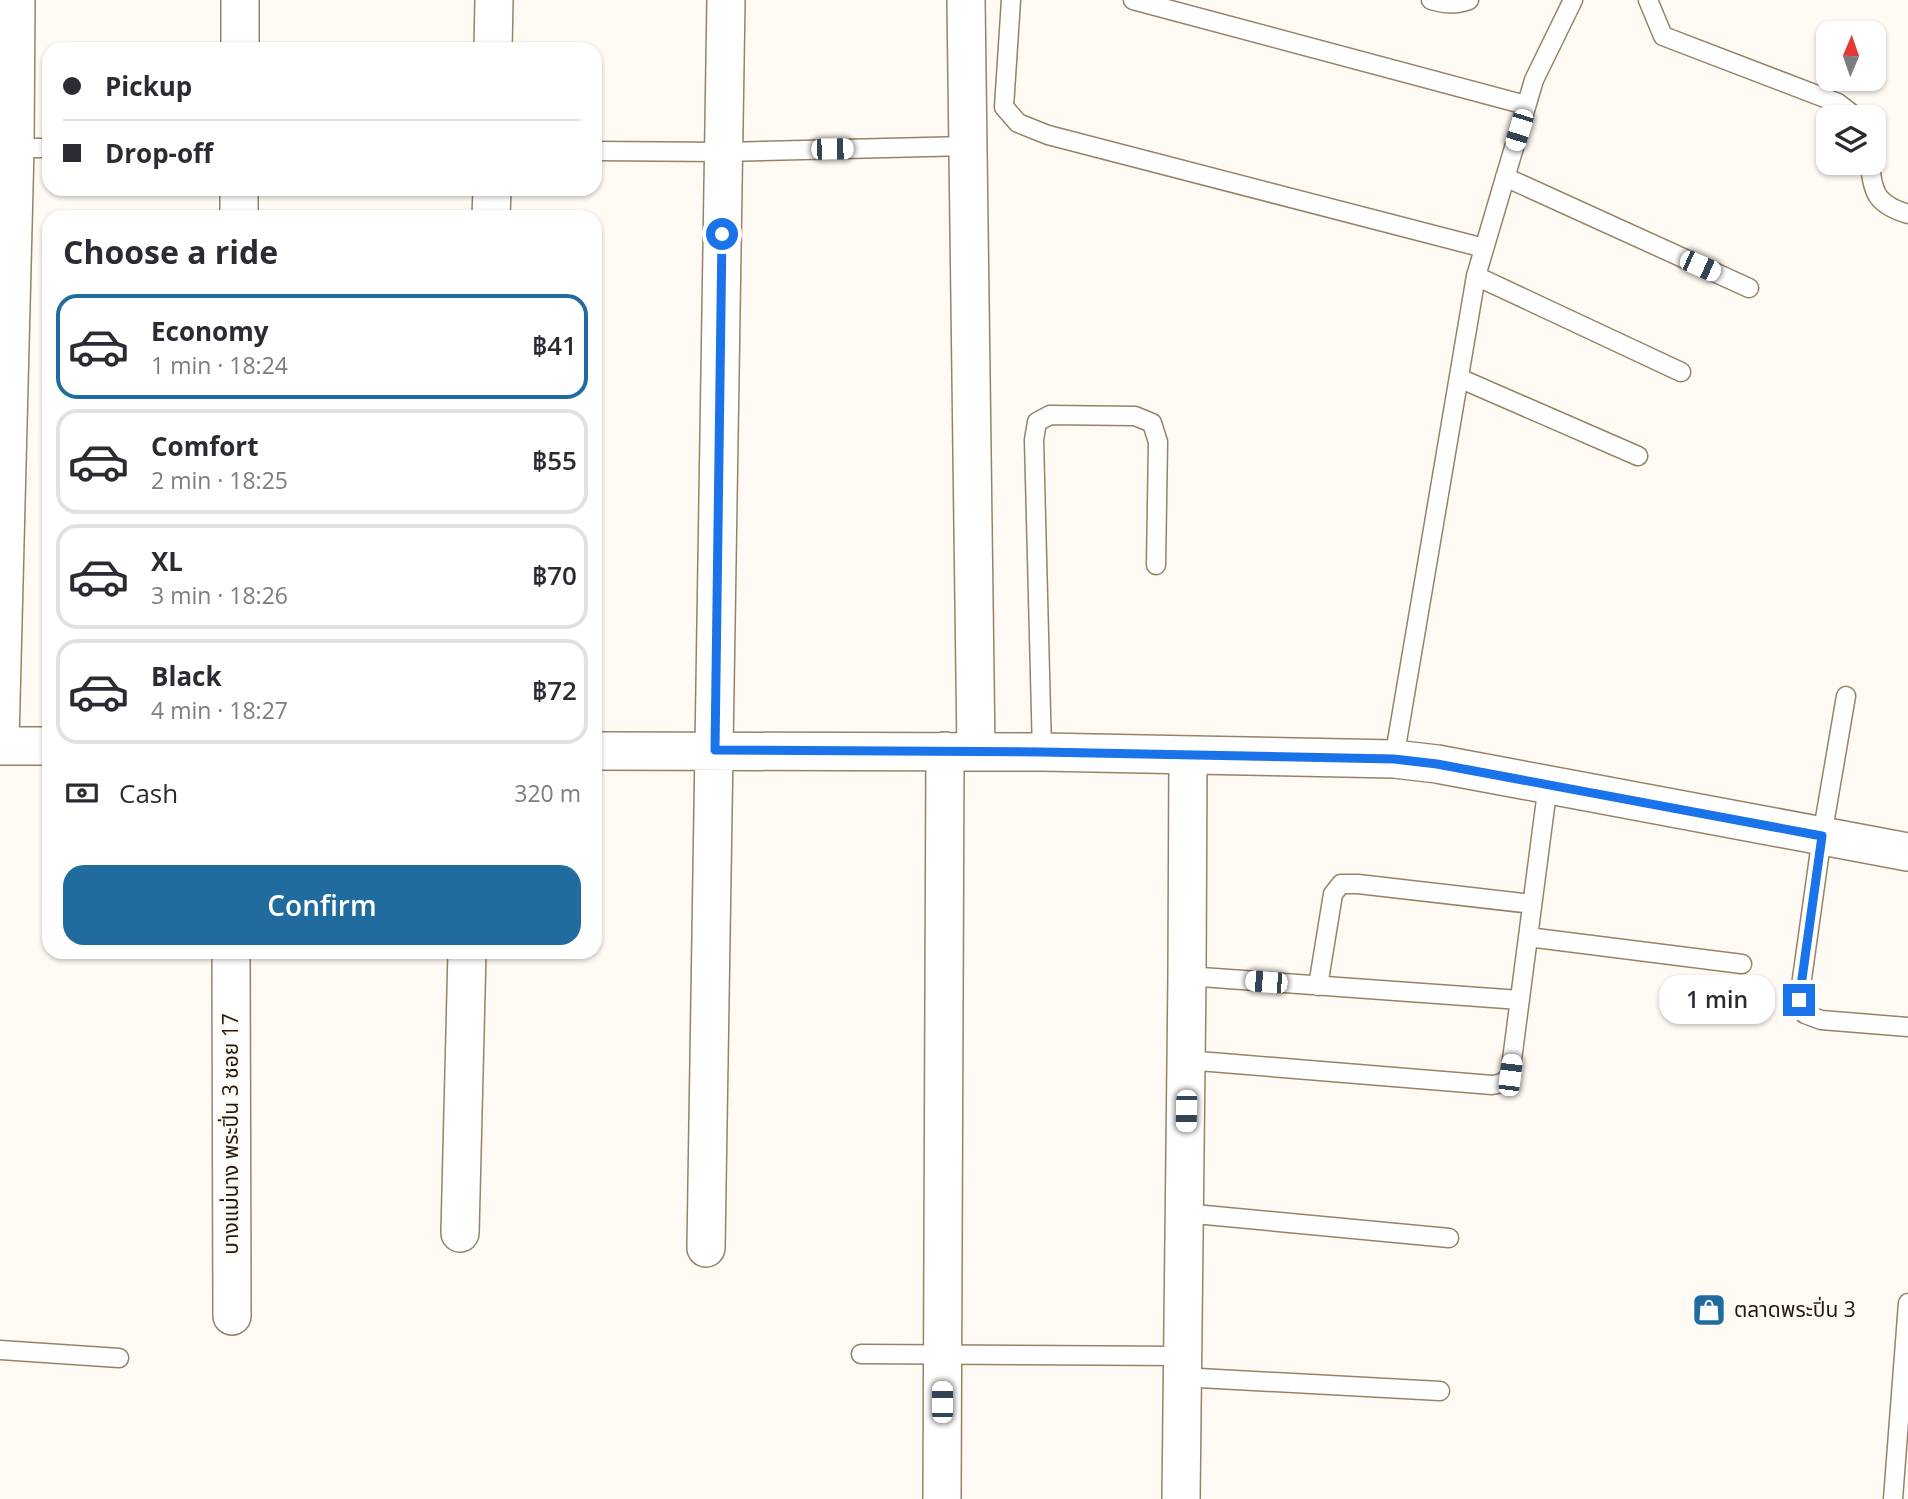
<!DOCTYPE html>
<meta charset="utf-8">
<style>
body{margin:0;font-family:"Open Sans","Noto Sans Thai",sans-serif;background:#f2f2f3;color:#2b2b33;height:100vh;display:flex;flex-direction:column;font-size:26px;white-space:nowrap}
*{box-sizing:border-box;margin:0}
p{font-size:23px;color:#7c7c81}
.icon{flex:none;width:38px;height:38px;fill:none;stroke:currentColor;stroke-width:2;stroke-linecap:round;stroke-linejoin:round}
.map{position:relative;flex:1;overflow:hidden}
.panel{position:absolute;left:42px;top:210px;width:560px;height:749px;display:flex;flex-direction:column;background:#fff;border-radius:21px;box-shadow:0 2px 5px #0004}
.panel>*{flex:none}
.banner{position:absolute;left:42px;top:42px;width:560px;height:154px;border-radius:21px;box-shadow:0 2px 5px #0004;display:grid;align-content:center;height:154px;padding:0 21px;background:#fff}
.needle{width:46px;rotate:2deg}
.controls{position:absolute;left:1816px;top:21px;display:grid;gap:14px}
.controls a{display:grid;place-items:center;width:70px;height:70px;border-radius:14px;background:#fff;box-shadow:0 2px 5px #0004;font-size:35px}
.end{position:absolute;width:32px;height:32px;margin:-16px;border:9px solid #1a73e8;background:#fff;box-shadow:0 0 0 4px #fff}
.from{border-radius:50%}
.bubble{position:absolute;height:49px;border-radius:21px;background:#fff;box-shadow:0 2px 5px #0004;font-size:23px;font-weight:600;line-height:49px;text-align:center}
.car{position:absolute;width:21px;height:42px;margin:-21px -10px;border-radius:9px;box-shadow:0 0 5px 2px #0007;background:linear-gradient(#fff 24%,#345 0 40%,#fff 0 76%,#345 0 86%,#fff 0)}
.banner b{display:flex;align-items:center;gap:24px;height:66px;font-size:26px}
.banner b+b{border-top:2px solid #e1e1e2}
.banner i{width:18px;height:18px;background:#2b2b33}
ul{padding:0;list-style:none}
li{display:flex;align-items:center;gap:21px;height:105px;margin:0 14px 10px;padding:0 7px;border:4px solid #e1e1e2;border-radius:21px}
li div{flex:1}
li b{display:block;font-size:26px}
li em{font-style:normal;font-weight:600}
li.on{border-color:#206c9f}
li>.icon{width:63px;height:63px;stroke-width:1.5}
h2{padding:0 21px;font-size:32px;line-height:84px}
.pay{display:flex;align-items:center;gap:18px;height:77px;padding:0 21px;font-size:26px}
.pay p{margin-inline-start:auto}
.action{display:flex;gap:14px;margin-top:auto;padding:14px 21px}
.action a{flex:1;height:80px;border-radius:21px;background:#206c9f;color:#fff;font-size:28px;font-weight:600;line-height:80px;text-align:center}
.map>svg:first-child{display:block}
</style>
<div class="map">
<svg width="1908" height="1499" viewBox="0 0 1908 1499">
<rect width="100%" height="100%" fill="#fffaf4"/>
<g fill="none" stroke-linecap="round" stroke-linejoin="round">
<defs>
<path id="service" d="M1011,0L1004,107L1018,123L1048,135L1484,248
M1133,0L1526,105
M1431,0C1445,4 1455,5 1469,0
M1648,0L1663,36L1838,103L1856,117
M11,148H49
M595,151L723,152L968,146
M1870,163C1872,194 1878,205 1908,214
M1505,177L1749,288
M1476,276L1681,372
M1459,378L1638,456
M1846,696L1822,836L1799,1000L1805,1014L1821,1020L1908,1027
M1042,752L1034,440L1037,422L1050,415L1135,416L1152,423L1158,442L1156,565
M1394,759L1476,276L1534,80L1573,0
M1528,937L1742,964
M1187,976L1520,1000
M1318,986L1333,894L1341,884H1358L1532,904
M1186,1060L1492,1085L1503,1083L1510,1075L1548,784
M1184,1213L1449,1238
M0,1350L119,1358
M861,1354L1182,1356
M1181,1377L1440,1391
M1893,1499L1908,1303"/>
<path id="minor" d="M966,0L976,752
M240,49V0
M493,49L494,0
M239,217V189
M491,217L492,189
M0,740L15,148L16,0
M0,746H49
M595,751L1042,752L1394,759L1437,764L1908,852
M231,952L232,1316
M460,1233L467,952
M706,1248L726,0
M942,1499L945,751
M1181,1499L1187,976L1188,756"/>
</defs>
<use href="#service" stroke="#988267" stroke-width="21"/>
<use href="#minor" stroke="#988267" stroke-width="40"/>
<use href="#service" stroke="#fff" stroke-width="18"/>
<use href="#minor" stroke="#fff" stroke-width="37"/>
</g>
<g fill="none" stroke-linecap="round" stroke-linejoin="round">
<path stroke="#1a73e8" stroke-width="9" d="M722,234L715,750L1041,752L1394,759L1437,764L1822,836L1799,1000"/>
</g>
<defs>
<symbol id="shop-square" viewBox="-11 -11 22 22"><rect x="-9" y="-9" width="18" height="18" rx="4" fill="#206c9f" stroke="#fffaf4"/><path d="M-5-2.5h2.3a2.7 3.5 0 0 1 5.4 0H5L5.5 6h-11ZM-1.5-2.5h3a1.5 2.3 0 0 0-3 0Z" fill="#fff"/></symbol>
</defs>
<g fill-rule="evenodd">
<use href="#shop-square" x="1690" y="1291" width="38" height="38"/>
</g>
<g text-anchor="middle" stroke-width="5" stroke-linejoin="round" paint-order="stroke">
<g font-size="21" fill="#21190e" stroke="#fffaf4">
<text transform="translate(231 1134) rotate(-90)" y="7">บางแม่นาง พระปิ่น 3 ซอย 17</text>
</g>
<g font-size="21" fill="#21190e" stroke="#fffaf4" text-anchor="start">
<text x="1734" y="1317">ตลาดพระปิ่น 3</text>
</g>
</g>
</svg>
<div class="controls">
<a><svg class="needle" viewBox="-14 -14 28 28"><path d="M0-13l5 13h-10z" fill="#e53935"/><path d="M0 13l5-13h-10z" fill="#7c7c81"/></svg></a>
<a><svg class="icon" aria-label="layers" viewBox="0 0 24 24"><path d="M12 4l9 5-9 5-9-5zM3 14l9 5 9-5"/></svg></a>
</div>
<i class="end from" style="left:722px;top:234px"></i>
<i class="end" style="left:1799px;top:1000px"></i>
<div class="bubble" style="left:1659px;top:975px;width:116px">1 min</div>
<i class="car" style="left:1519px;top:130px;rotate:197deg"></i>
<i class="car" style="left:832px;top:149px;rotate:89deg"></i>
<i class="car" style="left:1700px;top:266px;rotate:114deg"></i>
<i class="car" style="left:1266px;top:982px;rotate:275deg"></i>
<i class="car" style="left:1510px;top:1075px;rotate:7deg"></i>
<i class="car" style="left:1186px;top:1111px;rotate:181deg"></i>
<i class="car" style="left:942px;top:1402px;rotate:0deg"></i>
<div class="banner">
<b><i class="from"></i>Pickup</b>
<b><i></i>Drop-off</b>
</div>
<section class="panel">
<h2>Choose a ride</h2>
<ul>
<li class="on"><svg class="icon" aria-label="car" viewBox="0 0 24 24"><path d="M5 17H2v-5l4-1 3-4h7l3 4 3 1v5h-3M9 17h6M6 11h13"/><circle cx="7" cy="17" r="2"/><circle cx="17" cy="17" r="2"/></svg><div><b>Economy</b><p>1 min · 18:24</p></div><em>฿41</em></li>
<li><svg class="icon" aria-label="car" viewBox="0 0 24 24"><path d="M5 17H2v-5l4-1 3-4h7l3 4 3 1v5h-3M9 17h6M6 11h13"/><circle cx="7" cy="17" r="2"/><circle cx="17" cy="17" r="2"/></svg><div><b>Comfort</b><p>2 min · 18:25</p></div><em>฿55</em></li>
<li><svg class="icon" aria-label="car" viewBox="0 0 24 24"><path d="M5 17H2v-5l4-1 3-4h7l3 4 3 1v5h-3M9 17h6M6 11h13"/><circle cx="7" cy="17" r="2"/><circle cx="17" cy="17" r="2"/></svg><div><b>XL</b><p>3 min · 18:26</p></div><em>฿70</em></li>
<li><svg class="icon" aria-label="car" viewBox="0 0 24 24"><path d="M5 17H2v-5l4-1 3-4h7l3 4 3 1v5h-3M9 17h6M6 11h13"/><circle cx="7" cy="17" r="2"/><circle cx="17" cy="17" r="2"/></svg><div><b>Black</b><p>4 min · 18:27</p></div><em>฿72</em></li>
</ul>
<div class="pay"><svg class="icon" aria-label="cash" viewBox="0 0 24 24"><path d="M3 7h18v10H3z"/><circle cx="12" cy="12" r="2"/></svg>Cash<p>320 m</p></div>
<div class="action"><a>Confirm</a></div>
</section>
</div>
